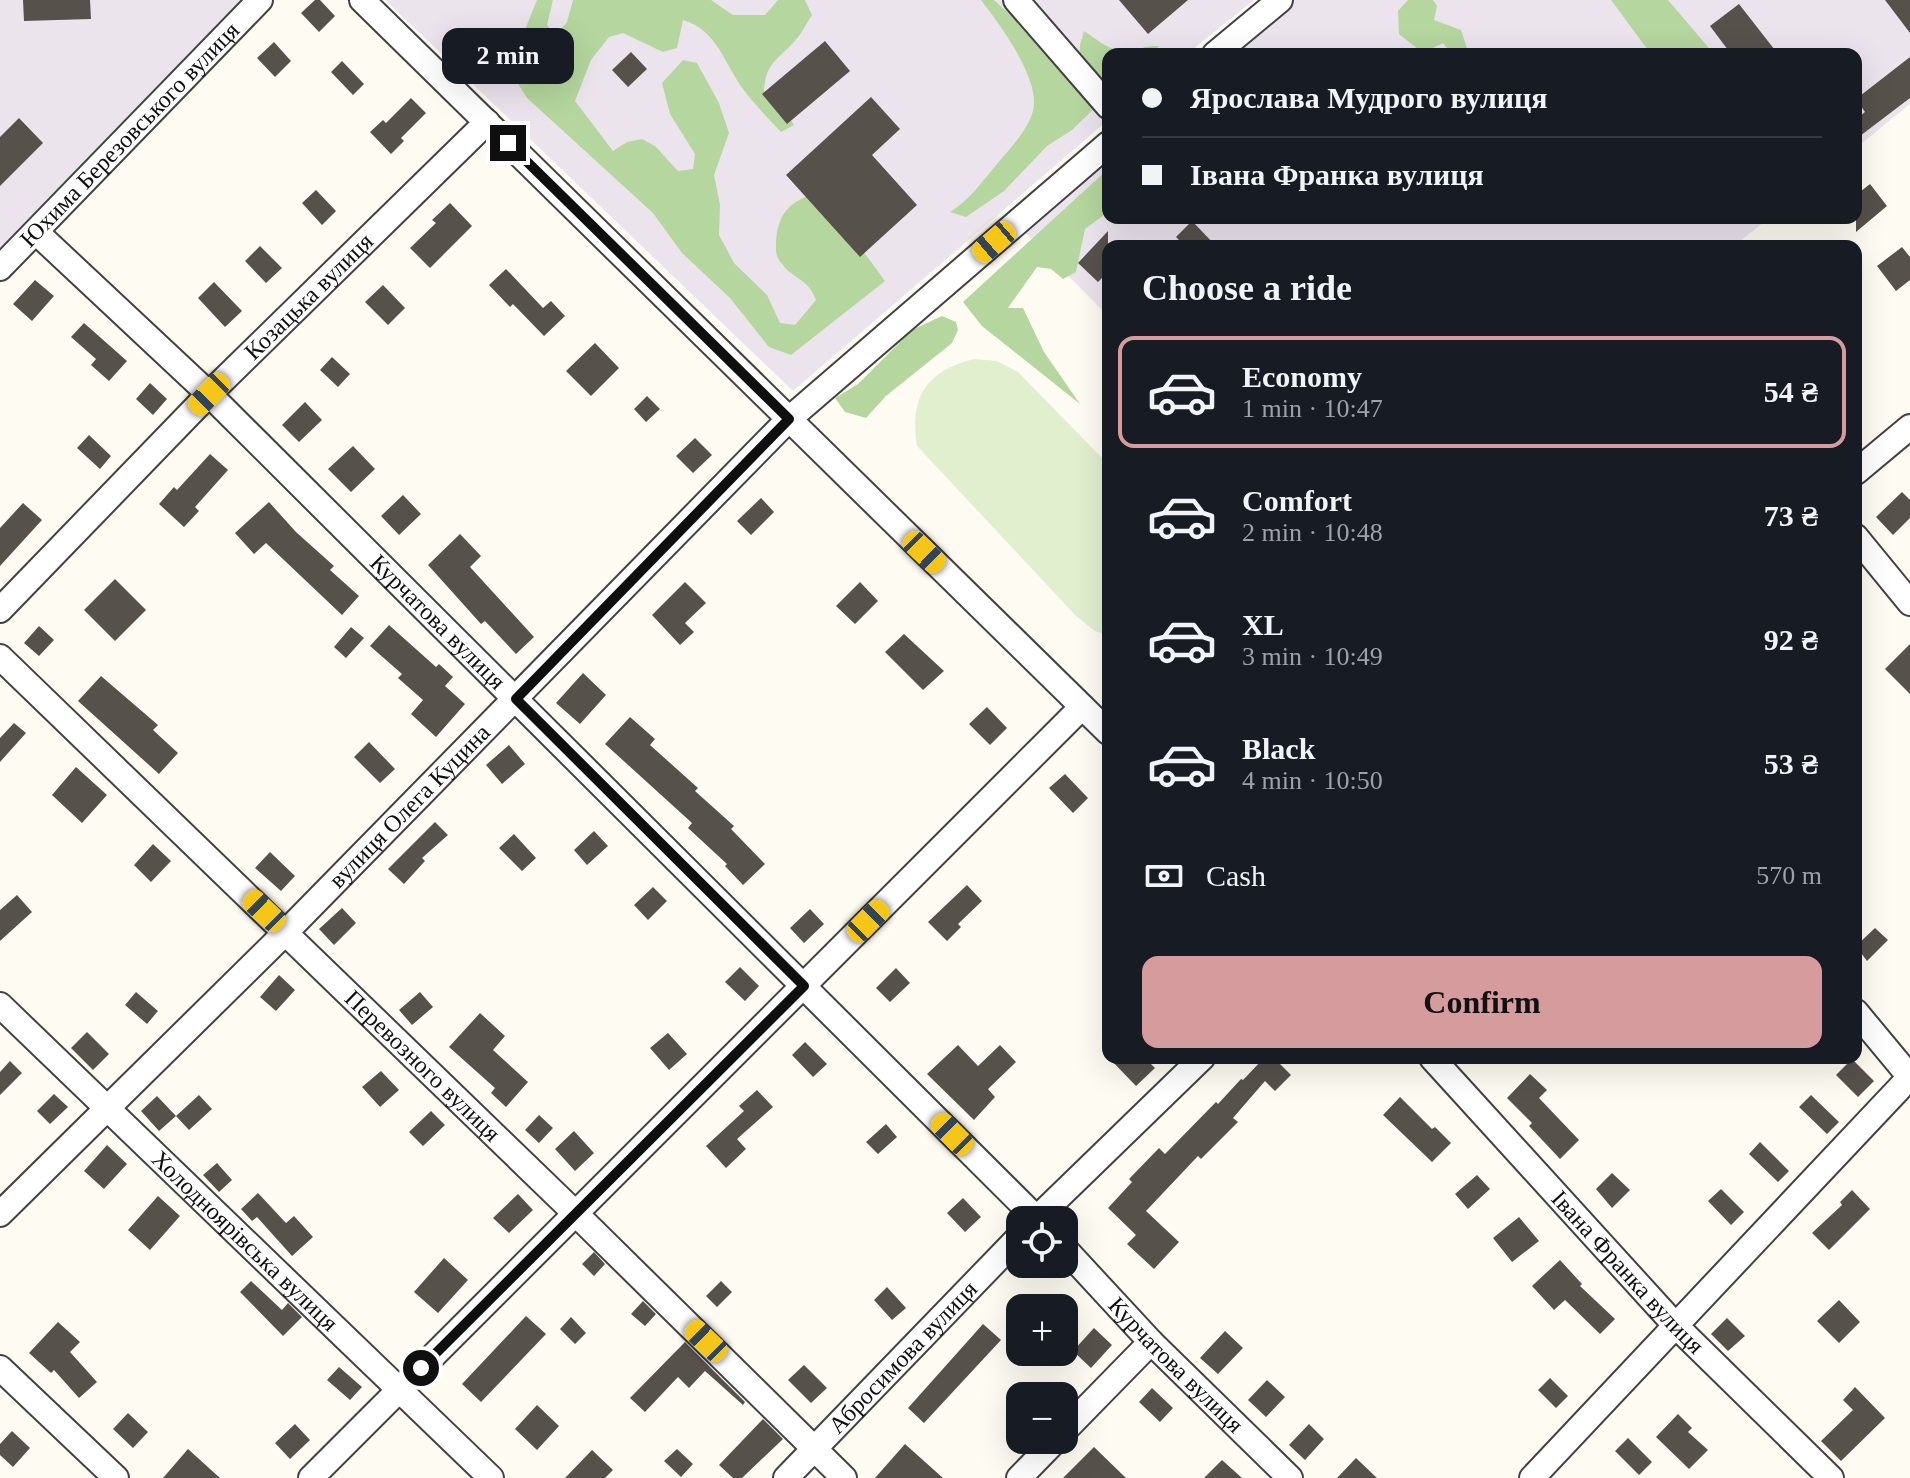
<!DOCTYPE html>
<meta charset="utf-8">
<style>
body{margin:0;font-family:Georgia,serif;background:#20242c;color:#f1f3f6;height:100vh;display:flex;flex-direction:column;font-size:30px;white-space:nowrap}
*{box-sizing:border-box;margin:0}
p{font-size:26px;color:#9ea1a6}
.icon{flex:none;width:44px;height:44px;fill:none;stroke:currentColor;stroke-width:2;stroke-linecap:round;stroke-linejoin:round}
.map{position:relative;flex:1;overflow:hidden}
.drawer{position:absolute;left:1102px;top:240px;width:760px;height:824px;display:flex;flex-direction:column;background:#171b24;border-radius:16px;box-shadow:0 8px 32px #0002}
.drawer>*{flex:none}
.hud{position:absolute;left:1102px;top:48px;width:760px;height:176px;border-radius:16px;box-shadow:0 8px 32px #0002;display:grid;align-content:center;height:176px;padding:0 40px;background:#171b24}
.controls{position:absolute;left:1006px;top:1206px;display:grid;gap:16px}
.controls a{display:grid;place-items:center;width:72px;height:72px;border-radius:16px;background:#171b24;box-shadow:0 8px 32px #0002;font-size:40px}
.end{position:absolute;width:36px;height:36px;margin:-18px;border:10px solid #0f0f0f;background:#fff;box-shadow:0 0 0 4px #fff}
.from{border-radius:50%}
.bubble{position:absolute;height:56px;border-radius:16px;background:#171b24;box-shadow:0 8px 32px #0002;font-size:26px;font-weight:800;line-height:56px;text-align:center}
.car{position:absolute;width:24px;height:48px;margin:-24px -12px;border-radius:10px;box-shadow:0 0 6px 2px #0007;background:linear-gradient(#f5c518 24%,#345 0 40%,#f5c518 0 76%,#345 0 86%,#f5c518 0)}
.hud b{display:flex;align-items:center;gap:28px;height:76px;font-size:30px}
.hud b+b{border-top:2px solid #363941}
.hud i{width:20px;height:20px;background:#f1f3f6}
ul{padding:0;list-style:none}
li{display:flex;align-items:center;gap:24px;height:112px;margin:0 16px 12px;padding:0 24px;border:4px solid transparent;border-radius:16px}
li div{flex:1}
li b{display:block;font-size:30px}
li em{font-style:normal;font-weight:800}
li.selected{border-color:#d69b9d}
li>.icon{width:72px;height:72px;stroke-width:1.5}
h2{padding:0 40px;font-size:36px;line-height:96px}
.pay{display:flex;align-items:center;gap:20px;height:88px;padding:0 40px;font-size:30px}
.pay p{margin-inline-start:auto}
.primary-button{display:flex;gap:16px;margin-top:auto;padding:16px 40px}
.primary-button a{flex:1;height:92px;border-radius:16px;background:#d69b9d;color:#111;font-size:32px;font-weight:800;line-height:92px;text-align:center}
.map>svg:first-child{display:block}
</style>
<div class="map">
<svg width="1910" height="1478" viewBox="0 0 1910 1478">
<rect width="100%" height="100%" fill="#fefcf2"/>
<path fill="#ece4ed" d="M0,0H260L0,268Z
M385,0H1254L1187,54H1108V120L793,391Z
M1280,0H1910V104L1856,148V54H1215Z
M1108,144V218H1769L1734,246H1108V316L1016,223Z"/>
<path fill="#b5d69e" d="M537,0H553L547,25L556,35L567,22L573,0H711L733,15H765L778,0H805L812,15C806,24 801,35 793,43C776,61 766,63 764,91L778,99L794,125L781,132C768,118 754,104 743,89C724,63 717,30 683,20L677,48L663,52L623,33L609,37L591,60L575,101L613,151L627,142L642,139L655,146L678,171L693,169L695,154L670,114L662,83L683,60L697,63L719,103L729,133L714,175L720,205L719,235L734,263L767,295L780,323L795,325L816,300C808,278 794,280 782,264C775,256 776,251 776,241C779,201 803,197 836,187L852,236L885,281L791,355L769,347L730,298L682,253L653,213L527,98L501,57L522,37Z
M981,0H994L1045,47L1053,63L1067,70L1079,61L1080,45L1084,31C1097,39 1110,52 1126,51C1139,51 1143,45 1159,46L1151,54H1108V95L1072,130L1047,146L1004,191L966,217L950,212C970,200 983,180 998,163C1010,148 1028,130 1033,111C1041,79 1000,25 981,0Z
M1408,0H1433L1437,6L1434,20L1461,30L1469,54H1452L1443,43L1423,53L1399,34L1398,11Z
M1611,0H1668L1714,54H1651Z
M1108,169V212L1085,229L1076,272L1063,279L1051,269L1037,267L1008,308H1023L1044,352L1080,404L982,326L963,302Z
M942,316L956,322L958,330L952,343L886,396L866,418L845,412L835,398L858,384L912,330Z"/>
<path fill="#e2efcf" d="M974,359L997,361L1018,372L1108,464V635L1095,631L1076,616L917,446C909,397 926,371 974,359Z"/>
<path fill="#57514c" d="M23,0H90L91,19L24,21Z
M315,0H320L335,16L319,32L301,13Z
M1119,0H1188L1148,34Z
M1885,0H1910V33Z
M1739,4L1778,54H1731L1710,26Z
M825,41L850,71L787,124L762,94Z
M274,42L291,61L275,77L257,58Z
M631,52L647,69L628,87L612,70Z
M1910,57V98L1856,139V119L1865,112L1856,99Z
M342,61L364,84L353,95L331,72Z
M871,97L900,129L872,155L917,205L860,257L786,175Z
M411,98L426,113L401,138L404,141L391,154L370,132L383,120L386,123Z
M19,118L43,143L0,186V137Z
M1870,184L1887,206L1856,232V195Z
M316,190L336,211L322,225L302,203Z
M450,203L472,226L430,268L410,248L436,223L432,220Z
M1192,221L1216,246H1185L1176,237Z
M1108,231V272L1098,282L1078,263Z
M260,246L282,268L266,283L245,261Z
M1902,247L1910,257V280L1896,291L1877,266Z
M506,269L543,308L551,301L565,316L544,336L513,304L510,307L489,285Z
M35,280L54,296L32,321L13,304Z
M214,282L242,311L225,327L198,298Z
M383,285L405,308L388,325L365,302Z
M84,323L127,361L109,381L91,365L96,359L71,337Z
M595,343L619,368L591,396L566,371Z
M332,357L350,374L338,387L320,370Z
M150,383L167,399L153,415L136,399Z
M647,396L660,409L646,422L634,409Z
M305,402L322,420L299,442L282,425Z
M89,435L111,456L100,469L77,448Z
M695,438L712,455L693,473L676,456Z
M353,446L375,469L351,492L328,469Z
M210,454L228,470L195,507L199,511L184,527L159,504L174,487L177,490Z
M1902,492L1910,500V518L1893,535L1876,517Z
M403,495L421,514L399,535L381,516Z
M761,498L774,512L751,535L737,521Z
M269,502L296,532L334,566L330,570L359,596L342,615L266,543L254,554L235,533Z
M23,503L42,520L0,566V528Z
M460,534L481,556L470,567L534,637L516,654L485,621L481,624L428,565Z
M115,579L146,610L115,641L84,610Z
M685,582L706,603L685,623L694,632L680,645L652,615Z
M860,582L878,601L855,624L836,606Z
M389,625L436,667L439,664L453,677L445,686L465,704L436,737L411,714L423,700L398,678L402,674L370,646Z
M39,626L54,640L39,656L24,643Z
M351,627L364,638L346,658L334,647Z
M904,634L944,671L923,690L885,652Z
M1910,644V694L1885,669Z
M583,673L606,695L580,724L556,703Z
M101,676L158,725L153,730L178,753L159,774L78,701Z
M987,707L1007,728L990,745L969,724Z
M630,717L655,739L650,745L698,788L695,791L734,826L731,829L765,864L743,885L725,866L727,864L688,828L692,823L605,744Z
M14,723L26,733L0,762V738Z
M369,742L395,769L380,783L354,757Z
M509,745L525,764L502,784L486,765Z
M76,767L107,795L82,823L52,795Z
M1065,774L1088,798L1073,813L1049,788Z
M435,822L448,835L422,858L425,861L404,884L388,869Z
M594,831L608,846L587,865L574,850Z
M514,834L536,858L522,871L499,848Z
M153,844L171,861L151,882L134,865Z
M270,852L295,876L281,891L255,868Z
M967,885L982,901L958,924L961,927L947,941L928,922Z
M653,887L667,901L648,920L634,905Z
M17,895L32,912L0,941V910Z
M342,908L356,923L334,945L319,929Z
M810,909L824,924L804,943L790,928Z
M1875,928L1888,940L1867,961L1856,946Z
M740,967L759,986L745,1001L725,982Z
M896,968L910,983L890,1002L876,988Z
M279,975L295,990L276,1011L260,997Z
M136,992L158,1011L147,1024L125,1005Z
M420,992L433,1007L412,1025L399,1010Z
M480,1013L505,1036L493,1050L528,1082L506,1107L491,1093L495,1088L449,1047Z
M87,1032L109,1054L93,1070L71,1048Z
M668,1033L687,1054L669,1070L650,1048Z
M805,1042L827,1064L813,1077L792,1055Z
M958,1045L978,1066L1000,1045L1016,1062L988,1089L995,1097L974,1120L927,1074Z
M1109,1058H1145L1155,1068L1136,1086Z
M1264,1058H1274L1291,1075L1275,1091L1265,1081L1233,1118L1238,1122L1201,1159L1198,1156L1146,1211L1179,1242L1154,1269L1127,1244L1136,1235L1108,1208L1132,1182L1129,1179L1159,1148L1165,1154L1216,1102L1218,1104L1241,1079L1243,1080Z
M1852,1059L1874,1081L1858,1097L1836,1075Z
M10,1061L22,1073L0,1095V1072Z
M381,1071L399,1090L380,1107L362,1087Z
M1530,1074L1547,1090L1539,1098L1579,1140L1560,1159L1529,1126L1532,1123L1507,1098Z
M757,1090L773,1107L737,1139L746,1149L726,1168L706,1146L744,1111L739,1106Z
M54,1094L68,1107L50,1124L37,1111Z
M199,1095L212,1109L189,1130L176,1116Z
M1811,1095L1839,1122L1827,1134L1799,1107Z
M157,1096L176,1116L159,1131L141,1111Z
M1400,1097L1432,1129L1435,1127L1451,1143L1432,1162L1383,1115Z
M431,1111L445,1125L423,1146L409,1132Z
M539,1115L553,1128L539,1143L525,1130Z
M886,1124L897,1137L878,1154L866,1142Z
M574,1131L594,1153L575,1171L555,1149Z
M1760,1142L1789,1171L1778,1182L1749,1154Z
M107,1145L127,1164L104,1189L84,1171Z
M217,1163L232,1180L219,1192L203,1175Z
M1612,1173L1630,1190L1612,1208L1596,1189Z
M1477,1175L1490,1189L1468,1209L1455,1194Z
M1721,1189L1744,1212L1731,1225L1708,1201Z
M1852,1190L1870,1209L1829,1250L1812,1233L1842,1205L1840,1202Z
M258,1193L286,1223L294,1216L313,1237L292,1256L257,1217L252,1221L241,1209Z
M518,1194L533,1210L509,1233L493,1218Z
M158,1196L180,1216L150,1250L128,1230Z
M963,1198L981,1217L965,1232L947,1213Z
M1519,1217L1539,1241L1512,1262L1493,1238Z
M594,1252L605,1264L594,1276L582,1264Z
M444,1258L468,1280L438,1313L414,1292Z
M1560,1260L1582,1284L1580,1286L1615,1319L1600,1334L1565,1300L1554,1310L1532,1286Z
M251,1281L282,1310L288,1303L302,1317L283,1336L240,1292Z
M721,1281L732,1292L717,1307L706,1296Z
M887,1287L906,1308L892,1320L874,1300Z
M1839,1300L1860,1322L1839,1343L1817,1321Z
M643,1301L656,1314L645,1326L631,1314Z
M526,1316L546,1334L481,1402L462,1384Z
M571,1317L586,1333L575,1344L560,1329Z
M1727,1318L1745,1336L1728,1351L1711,1334Z
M58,1322L80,1342L70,1352L97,1382L79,1398L54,1370L51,1373L29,1353Z
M983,1324L1001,1340L924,1423L908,1408Z
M1094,1328L1112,1345L1091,1368L1073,1351Z
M1225,1331L1243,1348L1218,1374L1200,1358Z
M685,1342L745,1402L743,1405L705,1371L689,1388L678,1377L645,1412L630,1398Z
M804,1365L827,1388L811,1403L788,1380Z
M339,1367L362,1387L350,1400L327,1380Z
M1550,1378L1568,1396L1556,1408L1538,1390Z
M1267,1380L1285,1397L1266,1417L1248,1400Z
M1855,1387L1885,1418L1841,1461L1821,1441L1853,1410L1843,1400Z
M1152,1388L1173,1408L1160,1422L1139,1402Z
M537,1405L559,1426L537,1450L515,1429Z
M128,1413L148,1432L133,1448L113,1429Z
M1678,1414L1692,1428L1688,1432L1708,1450L1689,1469L1656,1437Z
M763,1419L783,1439L742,1478H733L719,1465Z
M295,1424L310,1440L290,1459L275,1443Z
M1309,1424L1324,1439L1305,1460L1289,1445Z
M12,1431L30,1448L13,1467L0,1455V1444Z
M1628,1438L1652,1462L1639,1475L1615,1451Z
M905,1444L943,1478H875Z
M1094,1447L1126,1478H1063Z
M188,1449L220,1478H163Z
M677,1449L693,1464L681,1477L664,1461Z
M592,1450L613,1470L605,1478H565Z
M1356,1458L1377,1478H1337Z
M1222,1460L1242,1478H1204Z"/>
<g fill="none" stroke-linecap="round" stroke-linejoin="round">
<defs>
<g id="minor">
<path d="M362,0L1108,732"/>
<path d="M1016,0L1108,106"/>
<path d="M1215,54L1280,0"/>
<path id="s1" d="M36,232L209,394L1038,1220"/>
<path id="s2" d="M0,268L260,0"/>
<path d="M1856,472L1910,427"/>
<path d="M1856,537L1910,603"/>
<path id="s3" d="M0,610L209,394L487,122"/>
<path id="s4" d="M0,657L575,1213L844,1478"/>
<path id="s5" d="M0,1005L491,1478"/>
<path d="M1856,1012L1910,1077"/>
<path id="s6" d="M1432,1058L1676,1326L1831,1478"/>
<path id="s7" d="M0,1214L286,932L789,419L1108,144"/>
<path d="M1035,1220L1202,1058"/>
<path id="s8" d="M1064,1248L1151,1342L1290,1478"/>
<path d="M0,1368L116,1478"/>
<path d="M1064,1431L1151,1342"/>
<path d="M311,1478L1082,707"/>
<path id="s9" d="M786,1478L1020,1236"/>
<path d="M1019,1478L1056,1440"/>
<path d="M1532,1478L1910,1077"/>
</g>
</defs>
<use href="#minor" stroke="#424242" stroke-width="28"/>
<use href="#minor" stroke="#fff" stroke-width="24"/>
</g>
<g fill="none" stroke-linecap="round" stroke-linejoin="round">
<path stroke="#0f0f0f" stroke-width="10" d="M421,1368L804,986L516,699L789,419L508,143"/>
</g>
<g text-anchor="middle" stroke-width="8" stroke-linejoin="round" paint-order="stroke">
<g font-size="24" fill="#0f0f0f" stroke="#fff">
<text dy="8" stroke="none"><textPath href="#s2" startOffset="186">Юхима Березовського вулиця</textPath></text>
<text dy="8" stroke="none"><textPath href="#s3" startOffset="440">Козацька вулиця</textPath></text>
<text dy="8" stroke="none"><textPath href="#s1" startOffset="560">Курчатова вулиця</textPath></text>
<text dy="8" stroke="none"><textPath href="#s7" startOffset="578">вулиця Олега Куцина</textPath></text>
<text dy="8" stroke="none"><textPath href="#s4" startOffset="588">Перевозного вулиця</textPath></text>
<text dy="8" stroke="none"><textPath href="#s5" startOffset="340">Холодноярівська вулиця</textPath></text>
<text dy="8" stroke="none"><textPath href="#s6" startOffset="290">Івана Франка вулиця</textPath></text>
<text dy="8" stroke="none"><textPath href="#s9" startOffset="168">Абросимова вулиця</textPath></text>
<text dy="8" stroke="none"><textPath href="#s8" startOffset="162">Курчатова вулиця</textPath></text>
</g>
</g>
</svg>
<div class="controls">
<a><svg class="icon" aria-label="locate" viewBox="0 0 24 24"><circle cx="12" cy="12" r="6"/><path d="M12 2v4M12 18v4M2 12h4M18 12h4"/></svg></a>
<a>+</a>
<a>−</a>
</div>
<i class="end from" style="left:421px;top:1368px"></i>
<i class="end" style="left:508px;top:143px"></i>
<div class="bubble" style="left:442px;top:28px;width:132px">2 min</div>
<i class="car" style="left:994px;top:242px;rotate:229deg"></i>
<i class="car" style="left:209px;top:394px;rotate:224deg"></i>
<i class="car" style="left:924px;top:552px;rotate:134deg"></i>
<i class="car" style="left:264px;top:911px;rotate:314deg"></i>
<i class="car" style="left:868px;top:921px;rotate:45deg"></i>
<i class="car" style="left:952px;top:1134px;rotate:315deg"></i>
<i class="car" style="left:706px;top:1341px;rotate:314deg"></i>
<div class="hud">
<b><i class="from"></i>Ярослава Мудрого вулиця</b>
<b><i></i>Івана Франка вулиця</b>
</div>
<section class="drawer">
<h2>Choose a ride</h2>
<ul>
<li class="selected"><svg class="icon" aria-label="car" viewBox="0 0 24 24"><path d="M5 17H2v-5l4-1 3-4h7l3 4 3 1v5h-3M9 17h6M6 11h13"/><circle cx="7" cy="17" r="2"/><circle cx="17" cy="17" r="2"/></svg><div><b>Economy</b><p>1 min · 10:47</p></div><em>54 ₴</em></li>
<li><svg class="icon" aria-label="car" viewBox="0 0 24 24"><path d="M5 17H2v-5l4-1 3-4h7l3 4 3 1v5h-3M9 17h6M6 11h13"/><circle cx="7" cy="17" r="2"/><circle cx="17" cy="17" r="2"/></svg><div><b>Comfort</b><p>2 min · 10:48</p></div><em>73 ₴</em></li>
<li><svg class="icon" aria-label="car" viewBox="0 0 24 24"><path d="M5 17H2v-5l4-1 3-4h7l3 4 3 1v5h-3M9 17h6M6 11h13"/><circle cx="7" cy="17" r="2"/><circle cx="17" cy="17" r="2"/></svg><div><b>XL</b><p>3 min · 10:49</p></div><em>92 ₴</em></li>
<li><svg class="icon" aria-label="car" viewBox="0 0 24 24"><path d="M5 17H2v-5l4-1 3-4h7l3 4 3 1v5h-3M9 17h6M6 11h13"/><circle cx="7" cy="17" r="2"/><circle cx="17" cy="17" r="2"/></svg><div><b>Black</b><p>4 min · 10:50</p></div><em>53 ₴</em></li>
</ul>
<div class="pay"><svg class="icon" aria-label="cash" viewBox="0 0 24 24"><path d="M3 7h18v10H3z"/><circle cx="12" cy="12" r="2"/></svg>Cash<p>570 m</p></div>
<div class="primary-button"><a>Confirm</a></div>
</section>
</div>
